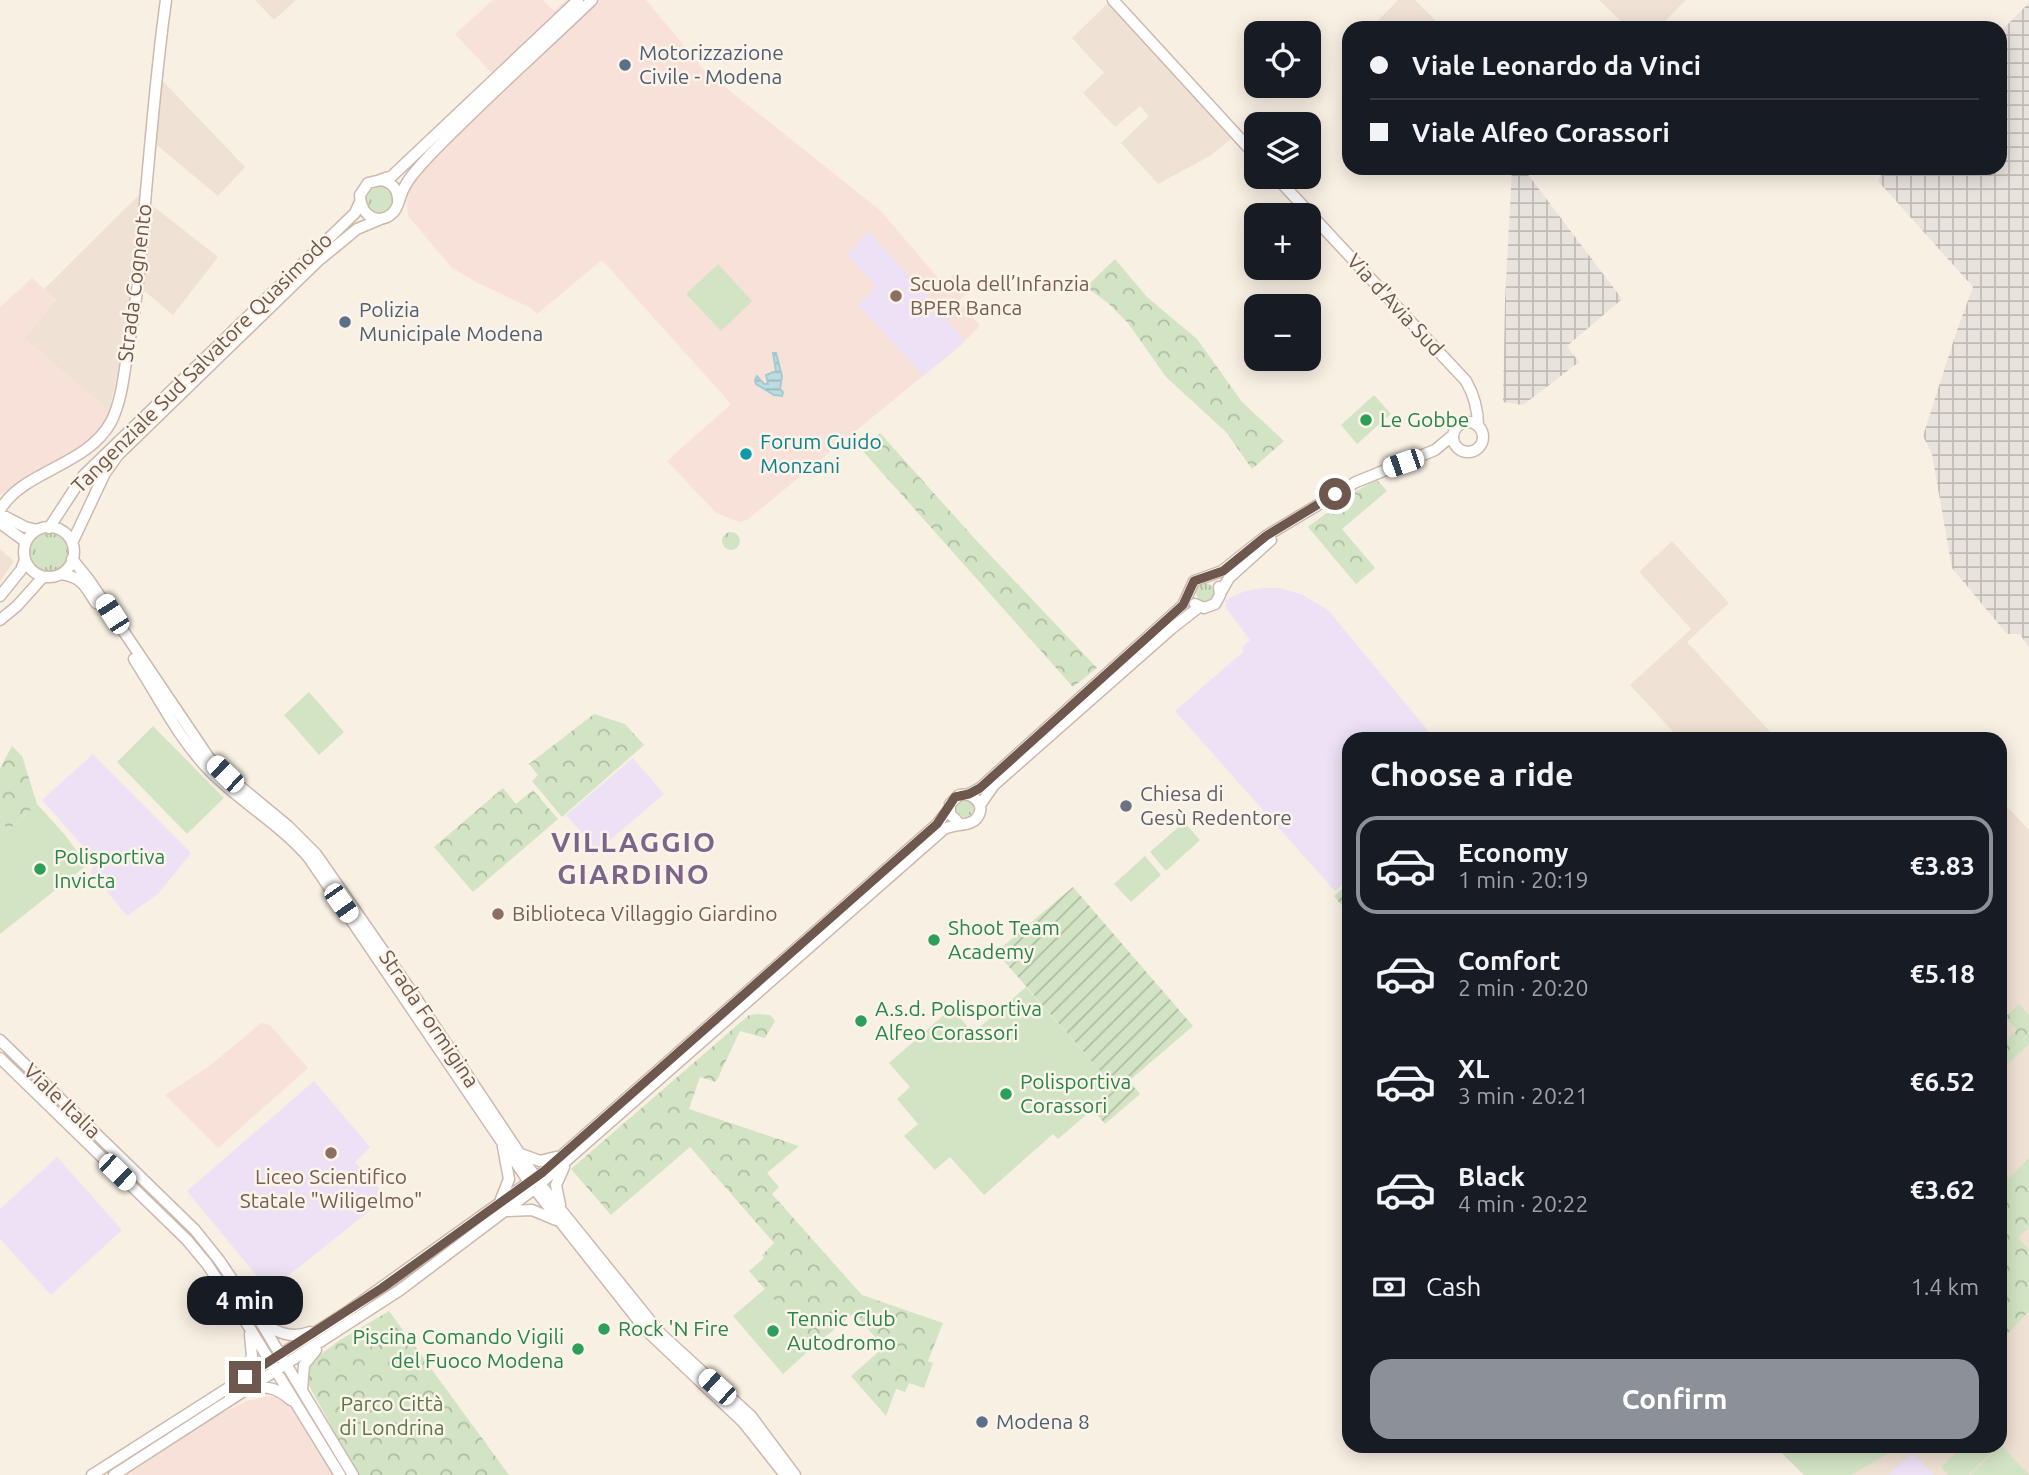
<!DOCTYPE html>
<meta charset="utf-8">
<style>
body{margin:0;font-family:Ubuntu,sans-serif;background:#242831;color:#f1f3f6;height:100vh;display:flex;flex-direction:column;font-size:26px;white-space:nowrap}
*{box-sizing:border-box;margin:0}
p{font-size:23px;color:#9ea1a6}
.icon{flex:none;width:38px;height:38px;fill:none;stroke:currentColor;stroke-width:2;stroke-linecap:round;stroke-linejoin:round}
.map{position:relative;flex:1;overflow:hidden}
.panel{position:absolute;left:1342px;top:732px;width:665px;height:721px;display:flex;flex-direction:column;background:#171b24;border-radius:21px;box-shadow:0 4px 18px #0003}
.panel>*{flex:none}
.top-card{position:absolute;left:1342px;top:21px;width:665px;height:154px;border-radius:21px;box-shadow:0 4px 18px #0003;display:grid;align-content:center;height:154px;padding:0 28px;background:#171b24}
.controls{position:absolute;left:1244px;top:21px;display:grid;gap:14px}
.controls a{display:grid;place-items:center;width:77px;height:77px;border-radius:14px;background:#171b24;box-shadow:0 4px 18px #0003;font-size:35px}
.end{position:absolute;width:32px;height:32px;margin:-16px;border:9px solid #6e574d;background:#fff;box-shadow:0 0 0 4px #fff}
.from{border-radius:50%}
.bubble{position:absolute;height:49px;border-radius:21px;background:#171b24;box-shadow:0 4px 18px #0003;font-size:23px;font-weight:700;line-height:49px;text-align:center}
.car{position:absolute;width:21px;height:42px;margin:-21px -10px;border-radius:9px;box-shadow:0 0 5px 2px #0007;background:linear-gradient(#fff 24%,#345 0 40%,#fff 0 76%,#345 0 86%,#fff 0)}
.top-card b{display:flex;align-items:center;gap:24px;height:66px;font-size:26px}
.top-card b+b{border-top:2px solid #363941}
.top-card i{width:18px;height:18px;background:#f1f3f6}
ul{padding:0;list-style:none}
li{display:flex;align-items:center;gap:21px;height:98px;margin:0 14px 10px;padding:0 14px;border:4px solid transparent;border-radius:21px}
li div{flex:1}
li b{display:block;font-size:26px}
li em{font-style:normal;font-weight:700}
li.selected{border-color:#8c9099}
li>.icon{width:63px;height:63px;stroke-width:1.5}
h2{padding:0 28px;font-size:32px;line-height:84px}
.pay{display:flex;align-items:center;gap:18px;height:77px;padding:0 28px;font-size:26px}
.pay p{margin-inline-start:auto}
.primary-button{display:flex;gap:14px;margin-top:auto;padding:14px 28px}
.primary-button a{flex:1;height:80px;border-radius:21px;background:#8c9099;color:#fff;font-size:28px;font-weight:700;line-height:80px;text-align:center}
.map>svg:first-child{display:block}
</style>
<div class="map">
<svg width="2029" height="1475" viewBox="0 0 2029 1475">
<defs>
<pattern id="industrial-grid" width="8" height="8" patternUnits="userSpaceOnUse" patternTransform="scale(1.75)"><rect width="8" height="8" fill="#e9e3de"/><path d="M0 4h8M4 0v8" fill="none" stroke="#c1bbb6"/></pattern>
<pattern id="grass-tufts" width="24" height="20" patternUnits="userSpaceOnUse" patternTransform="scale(1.75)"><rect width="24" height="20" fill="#d3e4c4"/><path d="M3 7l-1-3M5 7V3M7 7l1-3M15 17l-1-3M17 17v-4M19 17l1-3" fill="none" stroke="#afbca1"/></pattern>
<pattern id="park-crowns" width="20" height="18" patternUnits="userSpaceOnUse" patternTransform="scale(1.75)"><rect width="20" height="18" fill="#d3e4c4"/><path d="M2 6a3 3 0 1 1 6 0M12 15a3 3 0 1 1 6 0" fill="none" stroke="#afbca1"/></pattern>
<pattern id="garden-furrows" width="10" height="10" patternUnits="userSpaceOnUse" patternTransform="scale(1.75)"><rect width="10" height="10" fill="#d3e4c4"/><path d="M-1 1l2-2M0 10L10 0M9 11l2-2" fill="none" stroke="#afbca1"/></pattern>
<pattern id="water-rules" width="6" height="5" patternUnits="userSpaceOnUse" patternTransform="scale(1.75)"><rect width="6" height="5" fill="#bbdce0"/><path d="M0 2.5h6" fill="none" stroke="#9cb5b8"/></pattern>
</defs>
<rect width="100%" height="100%" fill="#f9f0e4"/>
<path fill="#efe1d3" d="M255,0H296L274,20Z
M1398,0H1415L1443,28H1383L1377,22Z
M1599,0H1686L1658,28H1628Z
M1109,2L1231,133V139L1210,156L1158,184L1121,143L1149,116L1140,106L1115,127L1083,93L1104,73L1072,38Z
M159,77L245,167L218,196L153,142Z
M139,195L218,257L173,315L142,289L130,319L109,411L24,338L56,300L44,289Z
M1672,541L1729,603L1687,642L1776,738H1679L1630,685L1691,629L1639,572Z
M0,549L14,561L0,582Z
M2000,799L2029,830V1475H1804L1775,1446H2000Z"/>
<path fill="#f8e1d9" d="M493,0H543L554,11L566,0H646L705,71L881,211L943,284L956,273L971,290L959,301L980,326L962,344L747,520L739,522L716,513L667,461L731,404L602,260L537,314L531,308L476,282L452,268L408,216L406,191L439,149L505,87L455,34Z
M32,278L56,300L24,338L109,411L102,426L92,438L0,495V307Z
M261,1023L270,1025L308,1068L218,1148L165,1095L208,1067Z
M269,1396L283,1399L289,1403L334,1475H127L214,1417L247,1401Z"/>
<path fill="url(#industrial-grid)" d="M2029,3V648L2020,634H2007L1952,568L1932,454L1923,436L1956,333L1973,287L1878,181L1885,168H2000V32Z
M1512,168H1523L1622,299L1567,346L1579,362L1523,405L1503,402L1505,301Z"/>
<path fill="#ede1f5" d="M869,231L963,338L962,344L923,376L858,305L876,287L847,255Z
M1262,588H1280L1301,594L1328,610L1434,738H1349V879L1335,891L1175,711L1244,651L1242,648L1250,640L1226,608L1225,600L1245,591Z
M93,754L191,853L159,893L127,916L91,872L95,860L42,800Z
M633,758L664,794L597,851L566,815Z
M314,1081L370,1147L355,1162L387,1197L269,1291L187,1191Z
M57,1157L122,1230L51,1295L0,1239V1209Z
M1913,1453L1934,1475H1888Z"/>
<path fill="url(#grass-tufts)" d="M364 199a15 15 0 1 1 30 0a15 15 0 1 1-30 0Z
M722 541a9 9 0 1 1 18 0a9 9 0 1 1-18 0Z
M28 553a20 20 0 1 1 40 0a20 20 0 1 1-40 0Z
M1196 592a9 9 0 1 1 18 0a9 9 0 1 1-18 0Z
M956 808a9 9 0 1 1 18 0a9 9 0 1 1-18 0Z"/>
<path fill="url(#park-crowns)" d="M1115,259L1147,297L1197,339L1242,402L1284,441L1252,469L1226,432L1166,377L1128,323L1108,303L1086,287Z
M880,433L975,539L1097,668L1073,687L861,449Z
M1377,480L1387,491L1342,529L1375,568L1356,584L1308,527L1356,491Z
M594,714L625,724L644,745L562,817L532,781L538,775L529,764Z
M12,746L22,756L37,804L7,831L0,813V768Z
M503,788L516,804L533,790L558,819L473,892L434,847Z
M2019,1004L2029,1015V1044L2000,1071V1047L2017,1030L2005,1017Z
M758,1014L770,1015L775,1021L765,1038L740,1031L716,1082L700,1077L689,1109L799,1146L767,1173L779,1187L772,1194L862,1295L943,1323L928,1361L933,1363L924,1388L909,1383L905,1392L896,1389L886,1416L851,1376L884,1347L854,1313L814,1346L749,1271L764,1258L762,1255L774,1243L690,1147L611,1215L571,1169L749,1015Z
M2029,1158V1227L2018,1238L2029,1250V1311L2004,1337L2000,1333V1168L2009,1178Z
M389,1311L509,1475H358L307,1382L309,1363L340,1340Z"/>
<path fill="url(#garden-furrows)" d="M1349,883V914L1334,896Z
M1073,887L1193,1026L1129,1081L1140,1094L1105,1124L1092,1109L1115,1088L996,952Z"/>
<path fill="#d3e4c4" d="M718,264L752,301L721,331L686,294Z
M1374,395L1391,414L1357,444L1341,425Z
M309,692L344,732L319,755L284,715Z
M153,726L224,798L187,834L117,762Z
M37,804L65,835L87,865L0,934V813L7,831Z
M1184,822L1200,840L1166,871L1150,852Z
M1145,856L1161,875L1131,902L1114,884Z
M1026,987L1116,1089L1058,1139L1053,1134L984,1195L950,1157L935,1170L904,1136L918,1124L897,1099L910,1087L889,1063L952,1008L973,1033Z
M765,1289L814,1346L783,1374L733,1316Z
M2001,1445L2029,1475H1970Z
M1775,1446H1895L1885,1455L1851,1475H1804Z
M1964,1446H1998L1968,1475H1949L1941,1467Z"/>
<path fill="url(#water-rules)" stroke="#a3cbd0" stroke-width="2" d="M773,353H776L782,376L780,389L783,392L782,396L774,395L756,384L755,380L757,376L764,384H768L766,375L776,371Z"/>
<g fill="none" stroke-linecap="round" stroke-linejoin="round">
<defs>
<path id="secondary" d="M1113,0L1256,156
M1276,177L1466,381C1474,395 1478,411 1478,426
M380,180L392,176L578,0
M398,204C399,191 394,183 381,180L368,183L360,195C360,210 371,224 387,217C397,212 398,203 401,195C406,180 419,167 429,156C481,102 538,52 592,0
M1453 437a15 15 0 1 1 30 0a15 15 0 1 1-30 0Z
M0,510C23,470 86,467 111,422C122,400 124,373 128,349C138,297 142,244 146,191C152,127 157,63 166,0
M0,514L25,527L37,530
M0,523L26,542
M24 552a25 25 0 1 1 50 0a25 25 0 1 1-50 0Z
M49,528L83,476L355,213L360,202
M72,543L105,473L118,455L318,261L357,229L381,219
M72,559L89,580L209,758L225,774L288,826L316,854L416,998L540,1184L661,1334L751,1416L795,1475
M61,574C82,577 85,586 96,603
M1221,592L1229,578L1271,540
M0,596L21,570L25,560
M1195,604L1204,608L1215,604L1220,595L1219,587
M0,620L17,606L43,577
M134,659C158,696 178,738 209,770C240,802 280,824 309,858L529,1182L645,1329L743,1422L785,1475
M969,794L980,788L1183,605L1194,581L1222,571L1266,536L1356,482L1435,450L1453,435
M980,805L994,785L1171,629L1199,607
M0,1040L195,1230L219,1260L260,1321L353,1475
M0,1058L187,1240L207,1264L249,1327L340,1475
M521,1154L540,1161L556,1157
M501,1199L509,1179L503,1147
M560,1205L556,1185L564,1167
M507,1211L532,1210L556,1220
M262,1323C279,1333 291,1339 310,1332
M239,1378L252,1357L250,1334
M251,1389C268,1385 278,1389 291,1400
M302,1390L304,1365L316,1350
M92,1475L347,1312L543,1172L937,824L950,808
M114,1475L400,1290L534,1189L944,829C954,824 970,826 976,819C988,805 973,792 959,795L950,804V814L959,823"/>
</defs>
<use href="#secondary" stroke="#cdb9ad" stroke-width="13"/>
<use href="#secondary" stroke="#fff" stroke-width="10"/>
</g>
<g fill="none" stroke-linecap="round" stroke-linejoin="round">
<path stroke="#6e574d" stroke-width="9" d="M245,1377L382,1288L543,1172L937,824L955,797L969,794L980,788L1183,605L1194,581L1223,571L1266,536L1335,494"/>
</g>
<g fill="#5c6f8a" stroke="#fcf4e9" stroke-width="2.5">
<circle cx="625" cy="65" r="7"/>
<circle cx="345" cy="322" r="7"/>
<circle cx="982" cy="1422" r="7"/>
</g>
<g fill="#8d6e63" stroke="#fcf4e9" stroke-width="2.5">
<circle cx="896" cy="296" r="7"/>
<circle cx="498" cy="914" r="7"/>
<circle cx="331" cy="1153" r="7"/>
</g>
<g fill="#2e9e5b" stroke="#fcf4e9" stroke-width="2.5">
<circle cx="1366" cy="420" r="7"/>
<circle cx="40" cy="869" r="7"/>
<circle cx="934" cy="940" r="7"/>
<circle cx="861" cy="1021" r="7"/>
<circle cx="1006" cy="1094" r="7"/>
<circle cx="604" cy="1329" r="7"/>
<circle cx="773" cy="1331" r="7"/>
<circle cx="578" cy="1349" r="7"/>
</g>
<circle fill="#0f9aa8" stroke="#fcf4e9" stroke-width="2.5" cx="746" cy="454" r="7"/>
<circle fill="#6b7280" stroke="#fcf4e9" stroke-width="2.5" cx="1126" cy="806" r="7"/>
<g text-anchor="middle" stroke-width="5" stroke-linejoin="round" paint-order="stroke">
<g font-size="21" fill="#4e5e75" stroke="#fcf4e9" text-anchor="start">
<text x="639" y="60">Motorizzazione<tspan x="639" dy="24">Civile - Modena</tspan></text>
<text x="359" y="317">Polizia<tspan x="359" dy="24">Municipale Modena</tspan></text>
<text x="996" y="1429">Modena 8</text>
</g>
<g font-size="21" fill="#6e574d" stroke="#fcf4e9">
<text transform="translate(135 283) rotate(-83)" y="7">Strada Cognento</text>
<text transform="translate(1395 305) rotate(47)" y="7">Via d'Avia Sud</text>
<text transform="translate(202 363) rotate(-45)" y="7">Tangenziale Sud Salvatore Quasimodo</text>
<text transform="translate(429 1019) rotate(56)" y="7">Strada Formigina</text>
<text transform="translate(62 1101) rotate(44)" y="7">Viale Italia</text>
</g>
<g font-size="21" fill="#785e54" stroke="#fcf4e9" text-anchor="start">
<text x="910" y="291">Scuola dell’Infanzia<tspan x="910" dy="24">BPER Banca</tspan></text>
<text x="512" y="921">Biblioteca Villaggio Giardino</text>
<text x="331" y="1184" text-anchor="middle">Liceo Scientifico<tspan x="331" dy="24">Statale "Wiligelmo"</tspan></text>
</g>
<g font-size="21" fill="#27864d" stroke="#fcf4e9" text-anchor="start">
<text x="1380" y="427">Le Gobbe</text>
<text x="54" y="864">Polisportiva<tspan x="54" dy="24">Invicta</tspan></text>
<text x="948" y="935">Shoot Team<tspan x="948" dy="24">Academy</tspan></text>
<text x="875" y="1016">A.s.d. Polisportiva<tspan x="875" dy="24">Alfeo Corassori</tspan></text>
<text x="1020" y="1089">Polisportiva<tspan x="1020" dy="24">Corassori</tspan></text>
<text x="787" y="1326">Tennic Club<tspan x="787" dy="24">Autodromo</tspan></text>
<text x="618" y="1336">Rock 'N Fire</text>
<text x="564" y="1344" text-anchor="end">Piscina Comando Vigili<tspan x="564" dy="24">del Fuoco Modena</tspan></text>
</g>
<g font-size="21" fill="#0d838f" stroke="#fcf4e9" text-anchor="start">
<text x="760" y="449">Forum Guido<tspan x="760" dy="24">Monzani</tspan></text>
</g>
<g font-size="21" fill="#5b616d" stroke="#fcf4e9" text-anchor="start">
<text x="1140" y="801">Chiesa di<tspan x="1140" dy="24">Gesù Redentore</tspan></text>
</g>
<g font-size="21" fill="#59784a" stroke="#fcf4e9">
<text x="392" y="1411">Parco Città<tspan x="392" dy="24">di Londrina</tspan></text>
</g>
<g font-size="28" font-weight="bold" letter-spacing="2" fill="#7c658a" stroke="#fcf4e9">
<text x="634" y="852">VILLAGGIO<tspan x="634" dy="32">GIARDINO</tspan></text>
</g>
</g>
</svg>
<div class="controls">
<a><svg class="icon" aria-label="locate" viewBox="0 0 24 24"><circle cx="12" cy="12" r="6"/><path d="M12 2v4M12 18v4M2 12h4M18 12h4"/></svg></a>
<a><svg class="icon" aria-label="layers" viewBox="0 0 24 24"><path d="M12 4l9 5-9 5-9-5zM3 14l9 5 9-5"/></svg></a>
<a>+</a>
<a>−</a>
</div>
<i class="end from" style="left:1335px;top:494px"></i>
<i class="end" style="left:245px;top:1377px"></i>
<div class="bubble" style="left:187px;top:1276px;width:116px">4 min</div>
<i class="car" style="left:1403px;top:463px;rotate:251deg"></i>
<i class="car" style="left:112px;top:614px;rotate:327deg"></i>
<i class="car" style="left:225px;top:774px;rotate:314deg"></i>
<i class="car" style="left:341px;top:903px;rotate:145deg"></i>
<i class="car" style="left:117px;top:1172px;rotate:134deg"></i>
<i class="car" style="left:717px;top:1387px;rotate:312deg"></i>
<div class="top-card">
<b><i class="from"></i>Viale Leonardo da Vinci</b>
<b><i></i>Viale Alfeo Corassori</b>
</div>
<section class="panel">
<h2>Choose a ride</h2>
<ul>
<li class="selected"><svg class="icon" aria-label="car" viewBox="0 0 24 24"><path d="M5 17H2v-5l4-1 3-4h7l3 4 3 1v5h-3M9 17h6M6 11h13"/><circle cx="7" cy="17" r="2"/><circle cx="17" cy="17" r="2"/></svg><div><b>Economy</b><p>1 min · 20:19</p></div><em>€3.83</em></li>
<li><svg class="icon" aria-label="car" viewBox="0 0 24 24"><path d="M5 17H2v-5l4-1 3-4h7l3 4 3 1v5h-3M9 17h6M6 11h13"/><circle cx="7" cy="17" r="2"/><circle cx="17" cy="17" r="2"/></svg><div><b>Comfort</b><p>2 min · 20:20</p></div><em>€5.18</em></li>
<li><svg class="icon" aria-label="car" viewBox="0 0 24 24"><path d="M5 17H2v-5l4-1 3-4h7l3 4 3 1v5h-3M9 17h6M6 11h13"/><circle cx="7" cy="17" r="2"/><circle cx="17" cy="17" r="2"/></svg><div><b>XL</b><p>3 min · 20:21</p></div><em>€6.52</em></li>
<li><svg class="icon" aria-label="car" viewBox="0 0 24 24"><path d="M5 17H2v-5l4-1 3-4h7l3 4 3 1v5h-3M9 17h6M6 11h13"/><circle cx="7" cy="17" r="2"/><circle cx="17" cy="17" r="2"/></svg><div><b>Black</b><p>4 min · 20:22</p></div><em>€3.62</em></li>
</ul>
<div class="pay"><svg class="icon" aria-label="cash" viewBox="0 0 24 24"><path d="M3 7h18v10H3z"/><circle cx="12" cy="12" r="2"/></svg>Cash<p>1.4 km</p></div>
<div class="primary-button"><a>Confirm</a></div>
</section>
</div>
